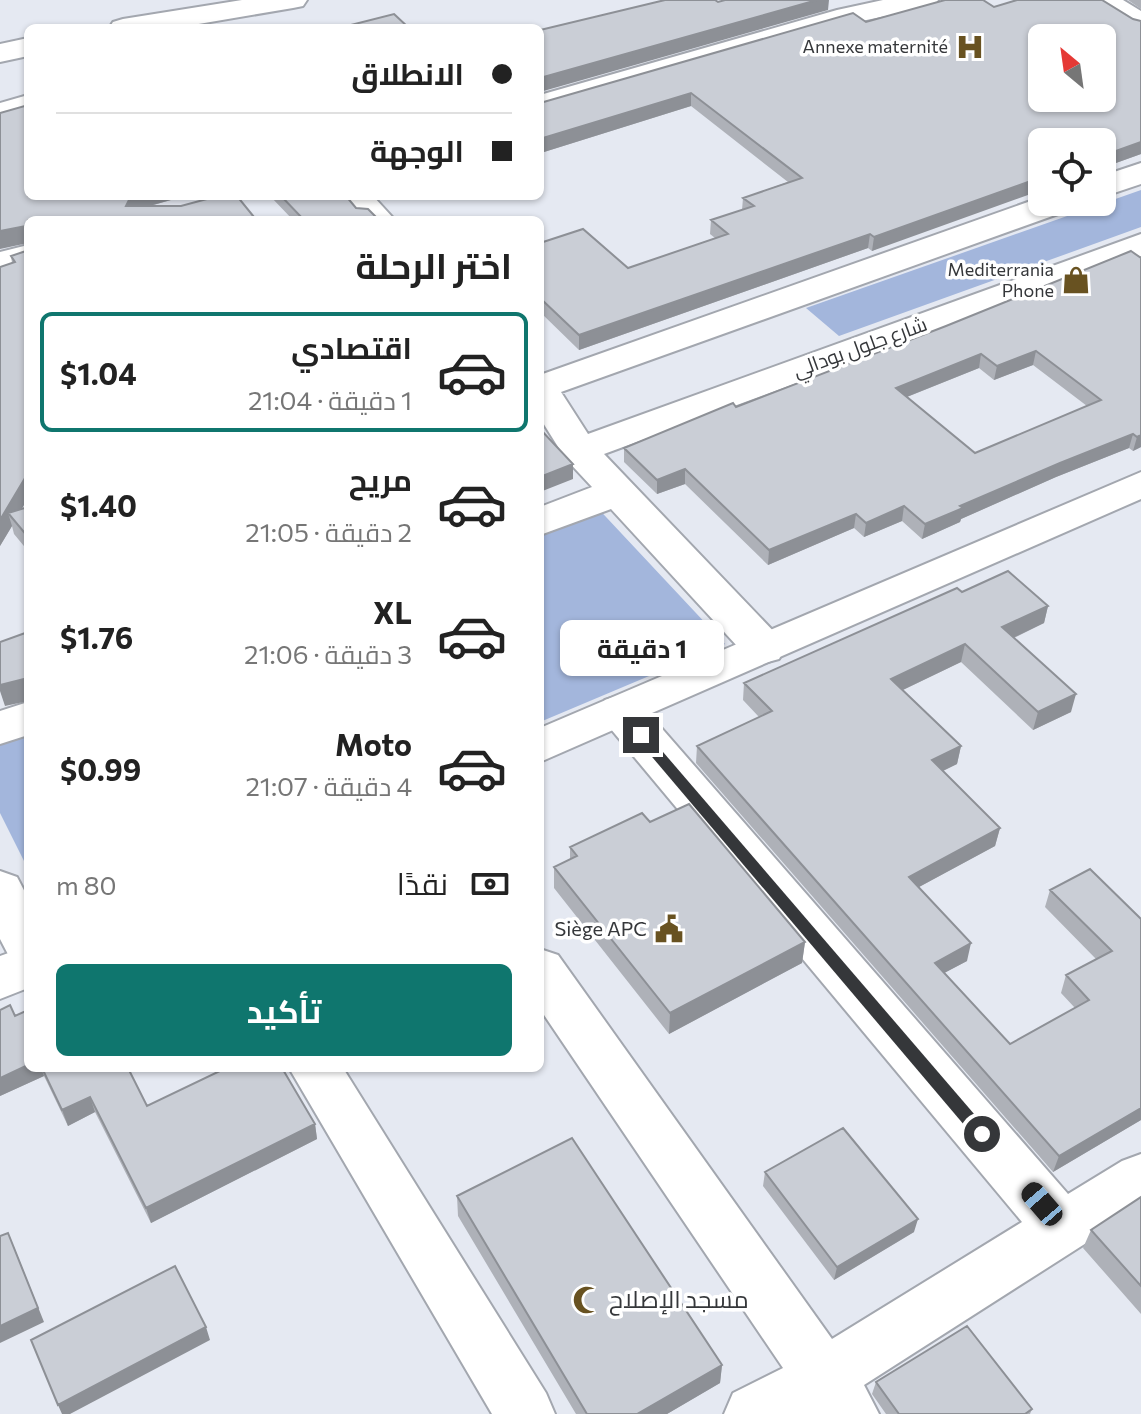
<!DOCTYPE html>
<html lang="ar">
<meta charset="utf-8">
<style>
body{margin:0;font-family:Commissioner,Cairo,sans-serif;background:#f2f2f2;color:#222;direction:rtl;height:100vh;display:flex;flex-direction:column;font-size:30px;white-space:nowrap}
*{box-sizing:border-box;margin:0}
p{font-size:26px;color:#767676}
.icon{flex:none;width:44px;height:44px;fill:none;stroke:currentColor;stroke-width:2;stroke-linecap:round;stroke-linejoin:round}
.map{position:relative;flex:1;overflow:hidden;direction:ltr}
.side{position:absolute;left:24px;top:216px;width:520px;height:856px;display:flex;flex-direction:column;background:#fff;border-radius:12px;box-shadow:0 2px 6px #0004;direction:rtl}
.side>*{flex:none}
.banner{position:absolute;left:24px;top:24px;width:520px;height:176px;border-radius:12px;box-shadow:0 2px 6px #0004;direction:rtl;display:grid;align-content:center;height:176px;padding:0 32px;background:#fff}
.needle{width:52px;rotate:331deg}
.tools{position:absolute;left:1028px;top:24px;display:grid;gap:16px}
.tools a{display:grid;place-items:center;width:88px;height:88px;border-radius:12px;background:#fff;box-shadow:0 2px 6px #0004;font-size:40px}
.end{position:absolute;width:36px;height:36px;margin:-18px;border:10px solid #35373a;background:#fff;box-shadow:0 0 0 4px #fff}
.from{border-radius:50%}
.bubble{position:absolute;height:56px;border-radius:12px;background:#fff;box-shadow:0 2px 6px #0004;font-size:26px;font-weight:700;line-height:56px;text-align:center;direction:rtl}
.car{position:absolute;width:24px;height:48px;margin:-24px -12px;border-radius:10px;box-shadow:0 0 6px 2px #0007;background:linear-gradient(#222 24%,#8ab4d8 0 40%,#222 0 76%,#8ab4d8 0 86%,#222 0)}
.banner b{display:flex;align-items:center;gap:28px;height:76px;font-size:30px}
.banner b+b{border-top:2px solid #e0e0e0}
.banner i{width:20px;height:20px;background:#222}
ul{padding:0;list-style:none}
li{display:flex;align-items:center;gap:24px;height:120px;margin:0 16px 12px;padding:0 16px;border:4px solid transparent;border-radius:12px}
li div{flex:1}
li b{display:block;font-size:30px}
li em{font-style:normal;font-weight:700}
li.active{border-color:#0f766e}
li>.icon{width:72px;height:72px;stroke-width:1.5}
h2{padding:0 32px;font-size:36px;line-height:96px}
.pay{display:flex;align-items:center;gap:20px;height:88px;padding:0 32px;font-size:30px}
.pay p{margin-inline-start:auto}
.cta{display:flex;gap:16px;margin-top:auto;padding:16px 32px}
.cta a{flex:1;height:92px;border-radius:12px;background:#0f766e;color:#fff;font-size:32px;font-weight:700;line-height:92px;text-align:center}
.map>svg:first-child{display:block}
</style>
<div class="map">
<svg width="1141" height="1414" viewBox="0 0 1141 1414">
<rect width="100%" height="100%" fill="#e5e9f2"/>
<path fill="#a3b6dc" d="M1141,190V227L839,336L806,308Z
M592,502L725,644L540,722V522Z
M28,718V869L0,813V728Z"/>
<g fill="none" stroke-linecap="round" stroke-linejoin="round">
<defs>
<path id="minor" d="M242,0H307L303,6L293,8L175,28H109L113,22L123,19Z
M883,0H938L934,6L852,23L540,114V95L837,10Z
M1089,0H1123L1141,11V32L1131,29L1093,6Z
M28,38V56L0,62V44Z
M28,95V114L0,122V103Z
M1141,163V184L1102,197V176Z
M339,196H373L395,220H360Z
M1042,197V202H1076L1072,209L561,392L588,434L1141,234V256L604,454L779,637L785,648L779,659L764,663L749,659L611,509L540,535V507L592,487L565,458L540,418V375Z
M28,245V266L0,273V252Z
M621,695L637,700L1068,1194L1122,1161L1141,1154V1208L864,1385L879,1414H724L733,1393L783,1368L540,1009V949L558,955L832,1339L1022,1222L605,722L599,711L605,700Z
M28,702V735L0,744V711Z
M0,871L17,877L28,898V966L11,960L0,939Z
M289,1068H343L546,1393L555,1414H492Z"/>
<path id="secondary" d="M1141,472V499L540,762V728Z
M28,946V988L0,999V956Z"/>
</defs>
<use href="#minor" stroke="#a3a7af" stroke-width="4"/>
<use href="#secondary" stroke="#a3a7af" stroke-width="4"/>
<use href="#minor" fill="#fff" fill-rule="evenodd"/>
<use href="#secondary" fill="#fff" fill-rule="evenodd"/>
</g>
<path fill="#aeb1b8" fill-rule="evenodd" d="M1128,0H1141V9Z
M866,22L1141,154L1102,168V142L872,251L868,248L579,350L540,312V243L628,268L715,238L710,234L711,220L742,210L743,198L788,182L691,106L544,152L540,150V103Z
M28,196H185L150,206L254,217L28,220L22,509L28,507V551L14,534L12,526L0,546L12,263L11,256L26,251Z
M270,196H346L356,208L379,220H293Z
M1131,251L1141,447L1133,451L1129,448L1056,477L961,519L960,522L922,539L902,521L864,537L854,528L768,565L685,484L657,494L624,462V448L736,407L946,326ZM1033,365L1087,406L975,453L907,397L979,368L994,380Z
M962,592L1048,606L1044,623L1014,638L1071,712L1033,730L961,662L903,690L961,746L957,764L943,771L1000,828L995,846L919,887L967,961L944,973L1010,1044L1075,1008L1061,993L1066,975L1096,959L1045,907L1050,890L1141,919V1120L1053,1172L696,763L697,746L759,717L743,700L744,683Z
M650,822L805,942L802,963L669,1034L554,888V867L570,859V847Z
M0,1010L28,1068H128L147,1106L315,1124L317,1139L151,1223L95,1112L68,1126L44,1076L0,1096Z
M765,1172L914,1232L834,1280L763,1186Z
M457,1196L722,1365L720,1383L667,1414H576L458,1216Z
M1141,1197V1314L1083,1248L1091,1230Z
M876,1382L1032,1409L1030,1414H886L872,1394Z"/>
<path fill="#8d9096" d="M817,0H829L828,10L540,92V78Z
M691,93V106L544,152L543,138Z
M1141,142V154L1102,168V156Z
M1042,177V190L872,251L874,237Z
M131,196H185L135,210L126,206Z
M26,226L28,243L0,249V231Z
M870,234L868,248L579,350V335Z
M1036,351L1033,365L994,380L997,366Z
M981,354L979,368L894,402L896,388Z
M1133,434L1129,448L1056,477L961,519L960,522L922,539L925,524L960,506L1060,463Z
M1141,435V447L1133,451L1137,437Z
M573,464V479L540,492V477Z
M685,469V484L657,494V480Z
M28,473V498L15,521L8,513L12,526L0,546V520Z
M904,506L902,521L864,537L866,523Z
M856,514L854,528L768,565L769,550Z
M1048,606L1044,623L998,645L1002,627Z
M965,644L961,662L888,697L891,679Z
M28,678V701L5,706L0,691V685Z
M1076,694L1071,712L1033,730L1038,712Z
M961,746L957,764L928,778L932,760Z
M1000,828L995,846L906,894L909,877Z
M805,942L802,963L669,1034L670,1013Z
M971,943L967,961L931,980L935,963Z
M28,1065V1068H41L44,1076L0,1096V1078Z
M90,1097L95,1112L68,1126L62,1110Z
M1141,1108V1120L1053,1172L1059,1156Z
M315,1124L317,1139L151,1223L146,1208Z
M918,1219L914,1232L834,1280L837,1267Z
M14,1247L44,1322L0,1343V1326Z
M206,1327L210,1340L70,1414H62L58,1405Z
M722,1365L720,1383L667,1414H637Z"/>
<path fill="#caced6" stroke="#8d9096" stroke-width="2" fill-rule="evenodd" d="M665,0H715L718,2L725,0H817L540,78V30Z
M945,0H983L994,7L1017,0H1102L1133,19L1141,21V142L1102,156V142H1042V177L874,237L870,234L579,335L540,298V243L583,229L628,268L728,234L711,220L754,206L743,198L802,178L691,93L543,138L540,136V103L853,13L866,22ZM1042,38H1102V98H1042Z
M394,14L409,28H339Z
M28,105V196H131L126,206H181L218,196H237L254,217L243,220H28V473L0,520V267L15,262L11,256L26,251V226L0,231V113Z
M281,196H346L356,208L368,209L379,220H304Z
M1131,251L1141,258V435L1137,437L1133,434L1060,463L960,506L963,508L925,524L904,506L866,523L856,514L769,550L685,469L657,480L624,448L733,403L736,407L946,326ZM1036,351L1101,400L975,453L896,388L981,354L997,366Z
M540,429L573,464L540,477Z
M28,507V537L8,513Z
M1008,571L1048,606L1002,627L1076,694L1038,712L965,644L891,679L961,746L932,760L1000,828L909,877L971,943L935,963L1010,1044L1089,1000L1066,975L1112,951L1050,890L1090,869L1141,919V1108L1059,1156L697,746L772,711L744,683L957,588L962,592Z
M28,632V678L0,685V642Z
M689,804L805,942L670,1013L554,867L577,856L570,847L642,813L650,822Z
M10,1005L15,1016L28,1010V1065L0,1078V1010Z
M42,1068H128L147,1106L226,1068H282L315,1124L146,1208L90,1097L62,1110Z
M843,1128L918,1219L837,1267L765,1172Z
M572,1138L722,1365L637,1414H587L457,1196Z
M1141,1197V1286L1091,1230Z
M8,1233L38,1308L0,1326V1236Z
M175,1266L206,1327L58,1405L31,1340Z
M967,1326L1032,1409L1025,1414H899L876,1382Z"/>
<path fill="#35373a" d="M641,730L645,731L987,1129V1139H976L636,738L634,735Z"/>
<defs>
<symbol id="hospital-bare" viewBox="-9 -9 18 18"><path d="M-5-5h3v3.5h4V-5h3V5h-3V1.5h-4V5h-3Z" fill="#685221" stroke="#fff" stroke-width="2.5" paint-order="stroke"/></symbol>
<symbol id="shop-bare" viewBox="-9 -9 18 18"><path d="M-5-2.5h2.3a2.7 3.5 0 0 1 5.4 0H5L5.5 6h-11ZM-1.5-2.5h3a1.5 2.3 0 0 0-3 0Z" fill="#685221" stroke="#fff" stroke-width="2.5" paint-order="stroke"/></symbol>
<symbol id="civic-bare" viewBox="-9 -9 18 18"><path d="M-.6-6.5H3V-4.5H.6V-3L4-1V1h2V6H-6V1h2V-1L-.6-3ZM-1.2 2.5V6h2.4V2.5Z" fill="#685221" stroke="#fff" stroke-width="2.5" paint-order="stroke"/></symbol>
<symbol id="mosque-bare" viewBox="-9 -9 18 18"><path d="M3.5-4.9A6 6 0 1 0 3.5 4.9A5 5 0 1 1 3.5-4.9Z" fill="#685221" stroke="#fff" stroke-width="2.5" paint-order="stroke"/></symbol>
</defs>
<g fill-rule="evenodd">
<use href="#hospital-bare" x="950" y="27" width="40" height="40"/>
<use href="#shop-bare" x="1056" y="260" width="40" height="40"/>
<use href="#civic-bare" x="649" y="909" width="40" height="40"/>
<use href="#mosque-bare" x="567" y="1280" width="40" height="40"/>
</g>
<g text-anchor="middle" stroke-width="7" stroke-linejoin="round" paint-order="stroke">
<g font-size="18" fill="#35373a" stroke="#fff" text-anchor="end">
<text x="948" y="53">Annexe maternité</text>
<text x="1054" y="276">Mediterrania<tspan x="1054" dy="21">Phone</tspan></text>
</g>
<g font-size="20" fill="#35373a" stroke="#fff">
<text transform="translate(860 347) rotate(-20)" y="7">شارع جلول بودالي</text>
</g>
<g font-size="20" fill="#35373a" stroke="#fff" text-anchor="end">
<text x="647" y="936">Siège APC</text>
</g>
<g font-size="24" fill="#35373a" stroke="#fff" text-anchor="start">
<text x="609" y="1308">مسجد الإصلاح</text>
</g>
</g>
</svg>
<div class="tools">
<a><svg class="needle" viewBox="-14 -14 28 28"><path d="M0-13l5 13h-10z" fill="#e53935"/><path d="M0 13l5-13h-10z" fill="#767676"/></svg></a>
<a><svg class="icon" aria-label="locate" viewBox="0 0 24 24"><circle cx="12" cy="12" r="6"/><path d="M12 2v4M12 18v4M2 12h4M18 12h4"/></svg></a>
</div>
<i class="end from" style="left:982px;top:1134px"></i>
<i class="end" style="left:641px;top:735px"></i>
<div class="bubble" style="left:560px;top:620px;width:164px">1 دقيقة</div>
<i class="car" style="left:1042px;top:1204px;rotate:319deg"></i>
<div class="banner">
<b><i class="from"></i>الانطلاق</b>
<b><i></i>الوجهة</b>
</div>
<section class="side">
<h2>اختر الرحلة</h2>
<ul>
<li class="active"><svg class="icon" aria-label="car" viewBox="0 0 24 24"><path d="M5 17H2v-5l4-1 3-4h7l3 4 3 1v5h-3M9 17h6M6 11h13"/><circle cx="7" cy="17" r="2"/><circle cx="17" cy="17" r="2"/></svg><div><b>اقتصادي</b><p>1 دقيقة · 21:04</p></div><em>$1.04</em></li>
<li><svg class="icon" aria-label="car" viewBox="0 0 24 24"><path d="M5 17H2v-5l4-1 3-4h7l3 4 3 1v5h-3M9 17h6M6 11h13"/><circle cx="7" cy="17" r="2"/><circle cx="17" cy="17" r="2"/></svg><div><b>مريح</b><p>2 دقيقة · 21:05</p></div><em>$1.40</em></li>
<li><svg class="icon" aria-label="car" viewBox="0 0 24 24"><path d="M5 17H2v-5l4-1 3-4h7l3 4 3 1v5h-3M9 17h6M6 11h13"/><circle cx="7" cy="17" r="2"/><circle cx="17" cy="17" r="2"/></svg><div><b>XL</b><p>3 دقيقة · 21:06</p></div><em>$1.76</em></li>
<li><svg class="icon" aria-label="car" viewBox="0 0 24 24"><path d="M5 17H2v-5l4-1 3-4h7l3 4 3 1v5h-3M9 17h6M6 11h13"/><circle cx="7" cy="17" r="2"/><circle cx="17" cy="17" r="2"/></svg><div><b>Moto</b><p>4 دقيقة · 21:07</p></div><em>$0.99</em></li>
</ul>
<div class="pay"><svg class="icon" aria-label="cash" viewBox="0 0 24 24"><path d="M3 7h18v10H3z"/><circle cx="12" cy="12" r="2"/></svg>نقدًا<p>80 m</p></div>
<div class="cta"><a>تأكيد</a></div>
</section>
</div>
